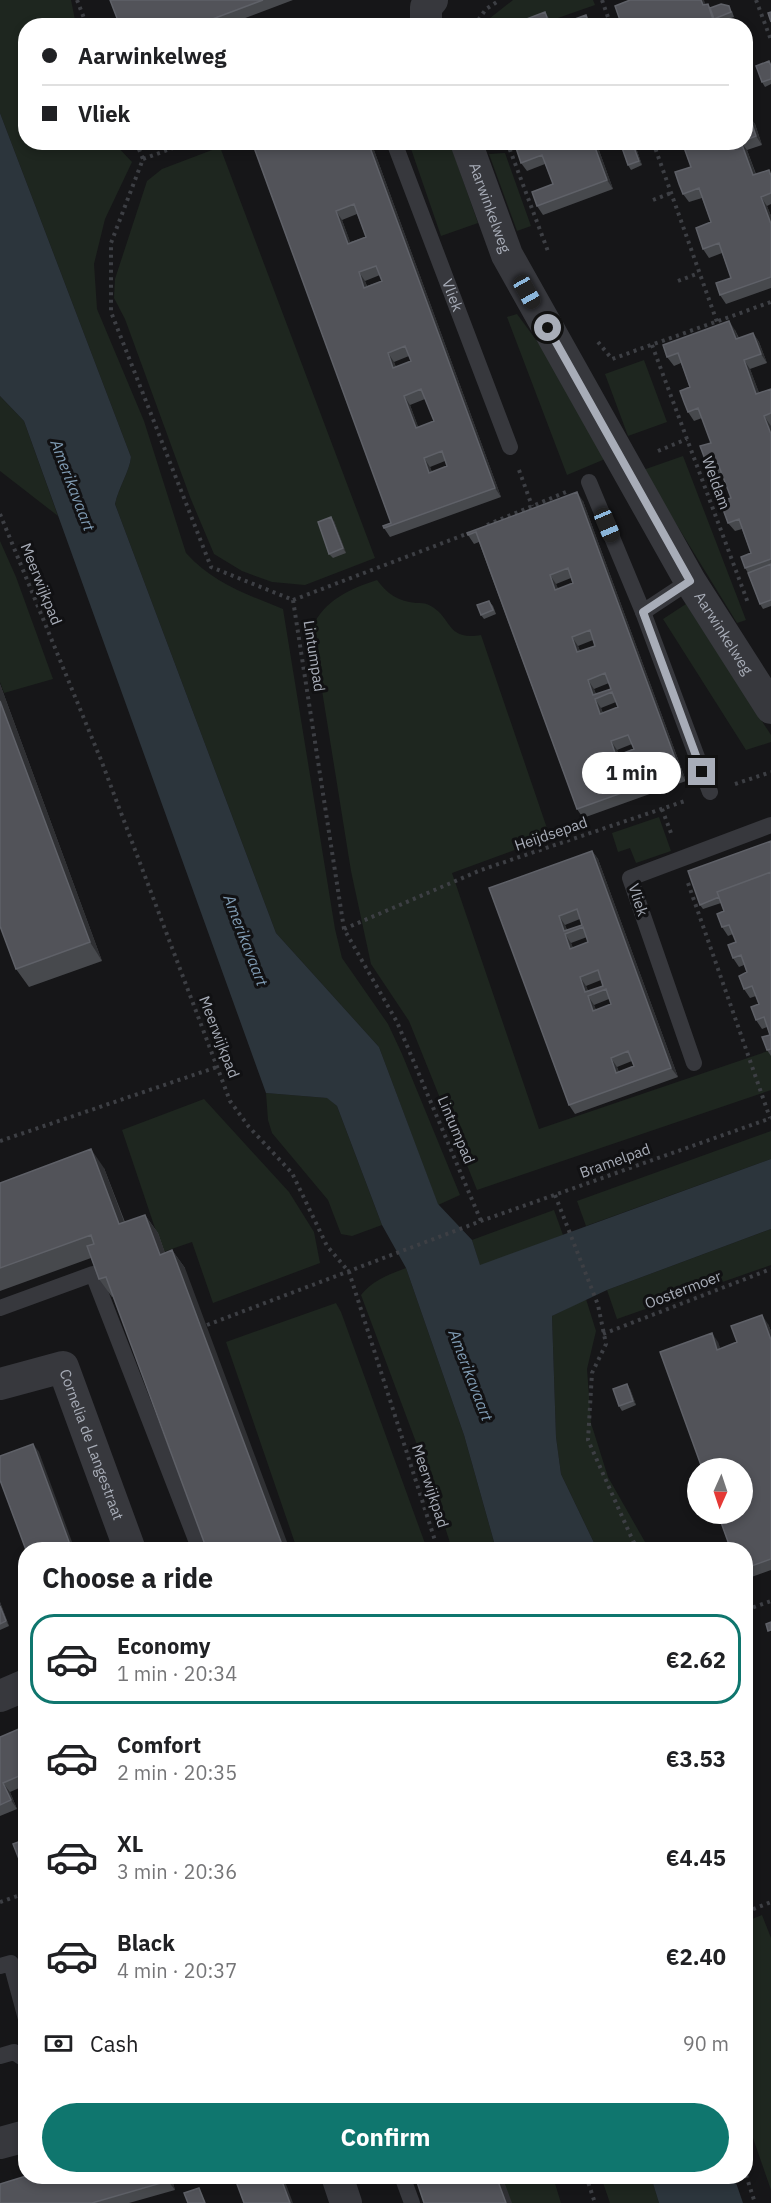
<!DOCTYPE html>
<meta charset="utf-8">
<style>
body{margin:0;font-family:"IBM Plex Sans",sans-serif;background:#f6f6f6;color:#202124;height:100vh;display:flex;flex-direction:column;font-size:22px;white-space:nowrap}
*{box-sizing:border-box;margin:0}
p{font-size:20px;color:#757577}
.icon{flex:none;width:33px;height:33px;fill:none;stroke:currentColor;stroke-width:2;stroke-linecap:round;stroke-linejoin:round}
.map{position:relative;flex:1;overflow:hidden}
.sheet{position:absolute;left:18px;top:1542px;width:735px;height:642px;display:flex;flex-direction:column;background:#fff;border-radius:24px;box-shadow:0 3px 9px #0003}
.sheet>*{flex:none}
.top-card{position:absolute;left:18px;top:18px;width:735px;height:132px;border-radius:24px;box-shadow:0 3px 9px #0003;display:grid;align-content:center;height:132px;padding:0 24px;background:#fff}
.needle{width:39px;rotate:183deg}
.fabs{position:absolute;left:687px;top:1458px;display:grid;gap:12px}
.fabs a{display:grid;place-items:center;width:66px;height:66px;border-radius:50%;background:#fff;box-shadow:0 3px 9px #0003;font-size:30px}
.end{position:absolute;width:27px;height:27px;margin:-14px;border:8px solid #a8adb8;background:#111;box-shadow:0 0 0 3px #111}
.from{border-radius:50%}
.bubble{position:absolute;height:42px;border-radius:21px;background:#fff;box-shadow:0 3px 9px #0003;font-size:20px;font-weight:800;line-height:42px;text-align:center}
.car{position:absolute;width:18px;height:36px;margin:-18px -9px;border-radius:8px;box-shadow:0 0 4px 2px #0007;background:linear-gradient(#222 24%,#8ab4d8 0 40%,#222 0 76%,#8ab4d8 0 86%,#222 0)}
.top-card b{display:flex;align-items:center;gap:21px;height:57px;font-size:22px}
.top-card b+b{border-top:2px solid #e0e0e0}
.top-card i{width:15px;height:15px;background:#202124}
ul{padding:0;list-style:none}
li{display:flex;align-items:center;gap:18px;height:90px;margin:0 12px 9px;padding:0 12px;border:3px solid transparent;border-radius:24px}
li div{flex:1}
li b{display:block;font-size:22px}
li em{font-style:normal;font-weight:800}
li.current{border-color:#0f766e}
li>.icon{width:54px;height:54px;stroke-width:1.5}
h2{padding:0 24px;font-size:27px;line-height:72px}
.pay{display:flex;align-items:center;gap:15px;height:66px;padding:0 24px;font-size:22px}
.pay p{margin-inline-start:auto}
.button{display:flex;gap:12px;margin-top:auto;padding:12px 24px}
.button a{flex:1;height:69px;border-radius:36px;background:#0f766e;color:#fff;font-size:24px;font-weight:800;line-height:69px;text-align:center}
.map>svg:first-child{display:block}
</style>
<div class="map">
<svg width="771" height="2203" viewBox="0 0 771 2203">
<rect width="100%" height="100%" fill="#161618"/>
<path fill="#1e261f" d="M0,0H71L76,25L26,26V142L114,143L132,162L105,219L94,264L97,309L144,421L186,553C213,583 246,594 283,609L335,929L342,958L388,1024L402,1054L460,1195L438,1205L379,1047L276,933L115,504C118,489 130,470 131,457L0,113Z
M513,0H593L595,5L538,25L480,26Z
M409,143H450L478,223L441,236Z
M220,147L375,558L305,585L272,582L242,571L214,554L190,497L125,319L114,298L115,279L147,181L162,169Z
M505,153L531,226L517,231L489,154Z
M517,314L545,352L605,459L567,475L507,317Z
M644,360L667,422L628,436L605,374Z
M0,396L24,421L58,516L0,471Z
M683,456L746,620L737,623L643,470Z
M0,541L16,577L53,679L4,693L0,682Z
M377,580C388,594 397,601 416,603C421,603 425,603 429,605C453,617 445,641 481,635L550,837L452,873L539,1129L771,1050V1090L477,1190L409,1021L371,964L351,871L312,628C324,600 350,589 377,580Z
M686,604L771,735V742L746,750L663,619Z
M659,817L671,851L636,863L630,848L618,852L612,833Z
M266,1093L328,1098L337,1106L382,1225L352,1236L341,1234L328,1200L272,1133L268,1120Z
M204,1099L289,1192L314,1232L320,1263L213,1303L192,1242L163,1252L122,1130Z
M771,1131V1159L586,1226L577,1201Z
M554,1210L563,1235L480,1266L472,1240Z
M771,1229V1265L617,1319L607,1290Z
M406,1268L464,1435L496,1549H452L429,1477L361,1295C373,1280 388,1275 406,1268Z
M586,1299L596,1331L587,1369L591,1423L608,1477L649,1549H597L561,1474L556,1437L552,1316Z
M336,1303L341,1312L427,1549H297L226,1342Z
M762,1915L771,1938V2190L746,2118V1927L752,1919Z
M468,2177H553L561,2203H478Z
M601,2177H651L659,2203H610Z"/>
<path fill="#2c353c" d="M0,113L131,457C130,470 118,489 115,504L276,933L379,1047L438,1204L472,1240L480,1265L771,1159V1229L607,1290L552,1316L556,1437L561,1474L597,1549H496L464,1435L406,1268L382,1225L337,1106L327,1098L266,1093L24,421L0,396Z
M651,2177H734L743,2203H659Z"/>
<g fill="none" stroke-linecap="round" stroke-linejoin="round">
<path stroke="#3d3f44" stroke-width="4" stroke-dasharray="3 4.5" stroke-linecap="butt" d="M77,0L87,26
M602,0L611,26
M756,0L771,40
M474,26L486,9L500,0
M136,142L143,159L111,243V312L211,567L293,600
M507,142L549,254
M653,142L717,322
M143,159L189,142
M653,200L671,193
M678,281L699,273
M598,342L612,359L771,302
M652,345L748,603
M658,451L687,439
M519,470L532,506
M0,514L101,760L230,1101L249,1127L292,1173L327,1246L349,1272L438,1550
M487,525L566,492
M293,600L344,929L397,1022L481,1221
M293,600L469,533
M735,784L771,772
M662,809L671,833
M688,883L770,1118
M344,929L481,870L685,801
M0,1141L217,1067
M555,1195L598,1305L606,1344L592,1373L588,1440L633,1541L640,1550
M207,1325L481,1221L771,1118
M603,1334L771,1269
M746,1610L771,1601
M0,1902L26,1893
M746,1912L771,1902
M746,2175L755,2203
M586,2176L595,2203"/>
<g stroke="#37383d" stroke-width="16">
<path id="s1" d="M394,142L510,447"/>
<path d="M589,482L643,612L710,792"/>
<path d="M643,612L690,581"/>
<path d="M694,1063L630,878L771,825"/>
<path d="M0,1308L93,1274L200,1550"/>
<path d="M0,1966L11,1963L26,2019"/>
<path d="M0,2056L14,2052L26,2060"/>
<path d="M402,2176L412,2203"/>
</g>
<g stroke="#37383d" stroke-width="32">
<path d="M426,26V7L432,0"/>
<path id="s2" d="M466,142L507,255L690,581L771,708"/>
<path id="s3" d="M0,1384L63,1367L130,1550"/>
<path d="M0,1696L26,1685"/>
<path d="M0,2143L26,2136"/>
<path d="M337,2176L346,2203"/>
</g>
</g>
<path fill="#47494d" fill-rule="evenodd" d="M110,0H293L224,26H120Z
M708,4L710,8L732,11L734,17L717,23L718,26H622Z
M771,64V84L765,87L762,82Z
M746,116L755,124L762,145L747,150L756,174L771,173V204L767,206L771,216V288L726,304L720,295L731,278L722,253L709,258L703,249L711,222L702,198L689,202L683,194L691,167L682,142H746Z
M252,142H371L501,497L390,537L384,528L391,523ZM357,214L366,237L350,242L342,220ZM380,275L382,281L367,286L365,281ZM409,356L411,361L396,367L394,362ZM425,399L434,421L418,427L410,405ZM445,461L447,466L432,472L430,467Z
M514,142H596L613,189L543,215L537,206L553,184L545,164L527,171L521,163Z
M620,142H634L642,165L631,170L628,165Z
M666,142H682L669,147Z
M735,330L739,338L753,333L759,342L767,363L750,369L759,393L771,389V606L763,609L760,604L748,573L745,568L751,553L742,529L735,531L728,523L731,498L722,473L714,476L708,467L711,443L702,418L694,421L688,412L690,387L681,363L674,366L667,357Z
M583,501L686,781L583,818L577,809L479,542L474,544L468,535ZM571,578L573,583L558,589L556,584ZM593,640L595,646L580,651L578,646ZM609,683L611,689L596,694L594,689ZM616,702L618,707L603,713L601,708ZM632,744L634,749L619,755L617,750Z
M334,521L346,553L333,558L329,554Z
M489,601L493,606L496,614L484,619L481,615Z
M0,684L102,961L29,987L16,969Z
M771,841V1056L767,1050L770,1035L767,1027L762,1029L756,1020L759,1004L756,996L750,998L744,989L747,972L744,965L739,967L733,958L736,942L733,934L728,936L722,927L724,911L721,903L703,909L700,905Z
M592,851L598,859L678,1077L575,1114L569,1105L489,888ZM580,919L582,925L567,930L565,925ZM587,937L588,942L573,948L571,943ZM601,980L603,986L588,991L586,986ZM609,999L611,1004L596,1010L594,1005ZM632,1061L634,1066L619,1072L617,1067Z
M104,1168L125,1222L145,1215L158,1233L165,1253L172,1250L185,1268L112,1297L99,1279L91,1258L0,1291V1183Z
M768,1324L771,1331V1570L746,1579V1550L718,1342L720,1349L737,1342Z
M630,1389L636,1405L622,1411L619,1406Z
M0,1602L9,1626L0,1630Z
M26,1726V1785L10,1792L17,1809L0,1816V1737Z
M26,1839V1863L23,1864L19,1859Z
M171,2176L175,2190L129,2203H0Z"/>
<path fill="#2f3033" d="M701,0H704L709,14L703,5Z
M708,4L714,13V19L718,26H715Z
M545,12L551,21L553,26H550Z
M749,115L755,124L762,145L756,136Z
M368,142H371L501,497L495,488Z
M593,142H596L613,189L607,180Z
M632,142H634L642,165L639,161Z
M741,142L747,150L759,184L753,175Z
M761,197L767,206L771,216V224Z
M336,211L342,220L354,252L348,244Z
M359,272L365,281L370,296L364,288Z
M729,321L735,330L742,348L736,339Z
M753,333L759,342L767,363L761,354Z
M388,353L394,362L399,377L393,368Z
M744,360L750,369L763,403L756,394Z
M404,396L410,405L422,437L416,428Z
M764,416L771,426V434Z
M424,458L430,467L435,482L429,473Z
M577,492L583,501L686,781L680,772Z
M331,517L334,521L346,553L343,548Z
M550,575L556,584L562,598L555,590Z
M572,637L578,646L584,661L577,652Z
M588,680L594,689L597,698L593,695Z
M0,684L102,961L90,942L0,701Z
M595,699L601,708L606,722L600,714Z
M611,741L617,750L622,765L616,756Z
M592,851L598,859L678,1077L671,1068Z
M559,916L565,925L568,933L564,931Z
M565,934L571,943L577,958L570,949Z
M580,977L586,986L590,995L588,996L594,1005L600,1020L593,1011Z
M611,1058L617,1067L622,1082L616,1073Z
M91,1149L104,1168L132,1243L119,1224Z
M145,1215L158,1233L172,1273L160,1255Z
M172,1250L185,1268L290,1550H284Z
M762,1315L768,1324L771,1331V1340Z
M712,1333L718,1342L724,1359L717,1350Z
M627,1384L630,1389L636,1405L633,1401Z
M33,1444L39,1452L75,1550H72Z
M0,1602L9,1626L6,1621L0,1606Z
M3,1783L10,1792L17,1809L11,1800Z
M167,2176H171L175,2190L168,2181Z
M280,2176H283L293,2203H290Z
M496,2176H502L512,2203H506Z"/>
<path fill="#525359" stroke="#5f6168" stroke-width="1.5" fill-rule="evenodd" d="M110,0H263L194,26H120Z
M630,0H701L703,5L708,4L715,26H639L638,21L627,26H622L615,6Z
M721,4L729,6L731,12L714,19L710,8Z
M545,12L550,26H508Z
M771,12V22L768,13Z
M586,15L590,26H578L575,19Z
M769,61L771,66V79L762,82L756,66Z
M749,115L756,136L746,140V116Z
M252,142H368L495,488L384,528L383,526L391,523ZM354,204L366,237L348,244L336,211ZM376,266L382,281L364,288L359,272ZM405,346L411,361L393,368L388,353ZM421,389L434,421L416,428L404,396ZM442,451L447,466L429,473L424,458Z
M514,142H593L607,180L537,206L532,192L553,184L542,155L521,163Z
M620,142H632L639,161L628,165Z
M682,142H741L753,175L769,170L771,176V193L761,197L771,224V277L720,295L716,283L731,278L719,243L703,249L696,228L711,222L699,188L683,194L679,184L675,172L691,167Z
M729,321L736,339L753,333L761,354L744,360L756,394L771,389V413L764,416L771,434V559L745,568L741,557L751,553L739,519L728,523L724,512L721,501L731,498L725,482L718,464L708,467L700,446L711,443L698,408L688,412L684,402L680,391L690,387L678,353L667,357L663,345Z
M577,492L680,772L577,809L476,532L468,535L467,533ZM568,568L573,583L555,590L550,575ZM590,630L595,646L577,652L572,637ZM605,673L611,689L593,695L588,680ZM612,692L618,707L600,714L595,699ZM628,735L634,749L616,756L611,741Z
M331,517L343,548L329,554L318,522Z
M771,564V600L760,604L748,573Z
M489,601L493,610L481,615L477,605Z
M0,701L90,942L16,969L0,926Z
M771,841V872L717,892L719,897L700,905L688,871Z
M592,851L671,1068L569,1105L489,888ZM577,909L582,925L564,931L559,916ZM583,927L588,942L570,949L565,934ZM598,970L603,986L585,992L580,977ZM606,989L611,1004L593,1011L588,996ZM628,1051L634,1066L616,1073L611,1058Z
M771,872V1049L767,1050L762,1037L770,1035L764,1017L756,1020L751,1007L759,1004L752,986L744,989L739,976L747,972L741,955L733,958L728,945L736,942L729,925L722,927L717,914L724,911L717,892Z
M91,1149L119,1224L145,1215L160,1255L172,1250L284,1550H207L106,1277L99,1279L87,1246L94,1244L91,1235L0,1268V1183Z
M762,1315L771,1340V1559L746,1568V1550H731L718,1514H742V1468H702L660,1352L712,1333L717,1350L737,1342L731,1326Z
M627,1384L633,1401L619,1406L613,1389Z
M33,1444L72,1550H26L0,1480V1456Z
M0,1606L6,1621L0,1624Z
M771,1622V1630L768,1631L766,1624Z
M26,1726V1773L3,1783L11,1800L0,1805V1737Z
M26,1839V1857L19,1859L13,1844Z
M26,1954V1970L20,1956Z
M26,2176H167L168,2181L92,2203H0V2184Z
M234,2176H280L290,2203H244Z
M415,2176H496L506,2203H424Z
M199,2188L205,2203H188L184,2193Z"/>
<g fill="none" stroke-linecap="round" stroke-linejoin="round">
<path stroke="#a8adb8" stroke-width="8" d="M548,328L690,581L643,612L702,772"/>
</g>
<g text-anchor="middle" stroke-width="6" stroke-linejoin="round" paint-order="stroke">
<g font-size="15" fill="#a8adb8" stroke="#111113">
<text dy="5" stroke="none"><textPath href="#s2" startOffset="70">Aarwinkelweg</textPath></text>
<text dy="5" stroke="none"><textPath href="#s1" startOffset="164">Vliek</textPath></text>
<text transform="translate(716 483) rotate(70)" y="5">Weldam</text>
<text transform="translate(41 584) rotate(68)" y="5">Meerwijkpad</text>
<text dy="5" stroke="none"><textPath href="#s2" startOffset="556">Aarwinkelweg</textPath></text>
<text transform="translate(314 656) rotate(81)" y="5">Lintumpad</text>
<text transform="translate(551 834) rotate(-19)" y="5">Heijdsepad</text>
<text transform="translate(638 900) rotate(72)" y="5">Vliek</text>
<text transform="translate(219 1037) rotate(69)" y="5">Meerwijkpad</text>
<text transform="translate(456 1130) rotate(67)" y="5">Lintumpad</text>
<text transform="translate(615 1161) rotate(-20)" y="5">Bramelpad</text>
<text transform="translate(683 1290) rotate(-21)" y="5">Oostermoer</text>
<text dy="5" stroke="none"><textPath href="#s3" startOffset="148">Cornelia de Langestraat</textPath></text>
<text transform="translate(430 1486) rotate(72)" y="5">Meerwijkpad</text>
</g>
<g font-size="16" font-style="italic" fill="#7f9bb3" stroke="#111113">
<text transform="translate(73 485) rotate(69)" y="6">Amerikavaart</text>
<text transform="translate(246 940) rotate(69)" y="6">Amerikavaart</text>
<text transform="translate(471 1375) rotate(69)" y="6">Amerikavaart</text>
</g>
</g>
</svg>
<div class="fabs">
<a><svg class="needle" viewBox="-14 -14 28 28"><path d="M0-13l5 13h-10z" fill="#e53935"/><path d="M0 13l5-13h-10z" fill="#757577"/></svg></a>
</div>
<i class="end from" style="left:548px;top:328px"></i>
<i class="end" style="left:702px;top:772px"></i>
<div class="bubble" style="left:582px;top:752px;width:99px">1 min</div>
<i class="car" style="left:527px;top:292px;rotate:151deg"></i>
<i class="car" style="left:607px;top:525px;rotate:157deg"></i>
<div class="top-card">
<b><i class="from"></i>Aarwinkelweg</b>
<b><i></i>Vliek</b>
</div>
<section class="sheet">
<h2>Choose a ride</h2>
<ul>
<li class="current"><svg class="icon" aria-label="car" viewBox="0 0 24 24"><path d="M5 17H2v-5l4-1 3-4h7l3 4 3 1v5h-3M9 17h6M6 11h13"/><circle cx="7" cy="17" r="2"/><circle cx="17" cy="17" r="2"/></svg><div><b>Economy</b><p>1 min · 20:34</p></div><em>€2.62</em></li>
<li><svg class="icon" aria-label="car" viewBox="0 0 24 24"><path d="M5 17H2v-5l4-1 3-4h7l3 4 3 1v5h-3M9 17h6M6 11h13"/><circle cx="7" cy="17" r="2"/><circle cx="17" cy="17" r="2"/></svg><div><b>Comfort</b><p>2 min · 20:35</p></div><em>€3.53</em></li>
<li><svg class="icon" aria-label="car" viewBox="0 0 24 24"><path d="M5 17H2v-5l4-1 3-4h7l3 4 3 1v5h-3M9 17h6M6 11h13"/><circle cx="7" cy="17" r="2"/><circle cx="17" cy="17" r="2"/></svg><div><b>XL</b><p>3 min · 20:36</p></div><em>€4.45</em></li>
<li><svg class="icon" aria-label="car" viewBox="0 0 24 24"><path d="M5 17H2v-5l4-1 3-4h7l3 4 3 1v5h-3M9 17h6M6 11h13"/><circle cx="7" cy="17" r="2"/><circle cx="17" cy="17" r="2"/></svg><div><b>Black</b><p>4 min · 20:37</p></div><em>€2.40</em></li>
</ul>
<div class="pay"><svg class="icon" aria-label="cash" viewBox="0 0 24 24"><path d="M3 7h18v10H3z"/><circle cx="12" cy="12" r="2"/></svg>Cash<p>90 m</p></div>
<div class="button"><a>Confirm</a></div>
</section>
</div>
